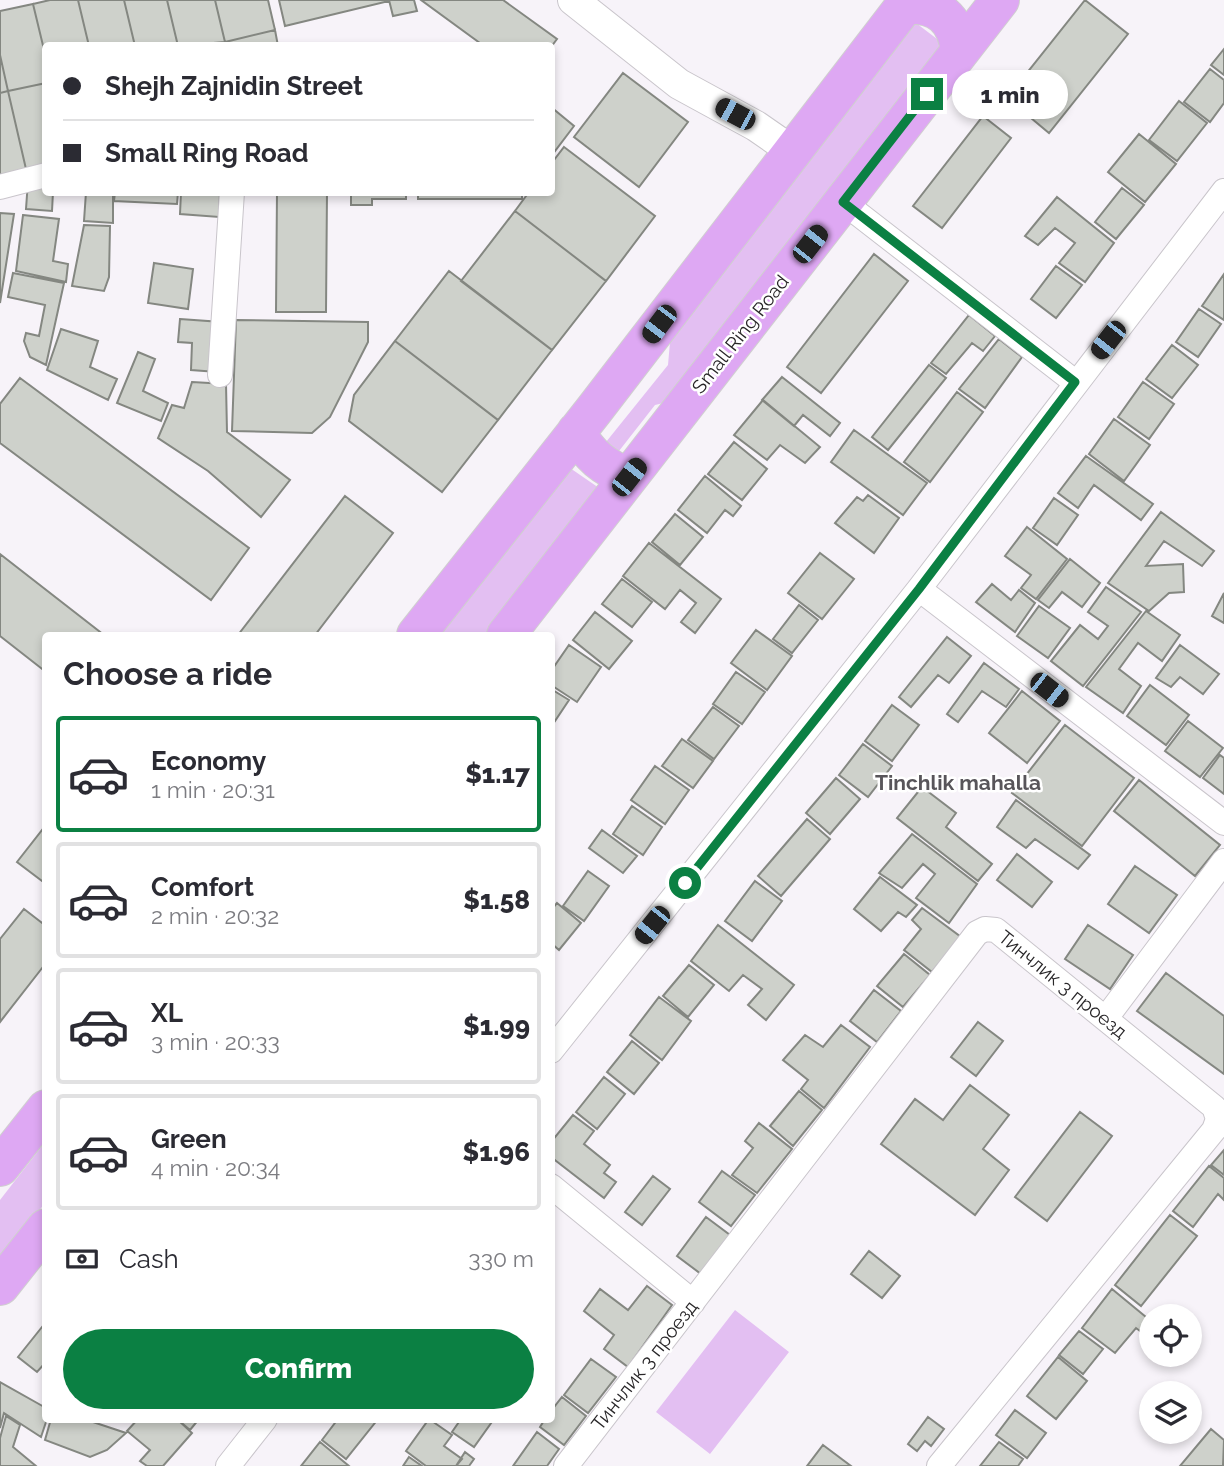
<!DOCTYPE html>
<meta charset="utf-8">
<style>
body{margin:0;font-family:Raleway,sans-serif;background:#f2f2f3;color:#2b2b33;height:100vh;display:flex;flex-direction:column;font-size:26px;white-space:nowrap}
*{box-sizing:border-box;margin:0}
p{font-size:23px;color:#7c7c81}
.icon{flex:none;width:38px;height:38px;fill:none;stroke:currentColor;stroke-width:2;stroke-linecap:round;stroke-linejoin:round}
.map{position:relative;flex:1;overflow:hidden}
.sheet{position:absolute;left:42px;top:632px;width:513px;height:791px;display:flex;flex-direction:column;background:#fff;border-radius:7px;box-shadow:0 4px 10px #0003}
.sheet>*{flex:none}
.hud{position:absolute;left:42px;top:42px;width:513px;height:154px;border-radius:7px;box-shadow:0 4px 10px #0003;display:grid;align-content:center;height:154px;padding:0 21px;background:#fff}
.controls{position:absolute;left:1139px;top:1304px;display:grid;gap:14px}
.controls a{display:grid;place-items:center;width:63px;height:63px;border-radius:50%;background:#fff;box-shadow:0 4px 10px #0003;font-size:35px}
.end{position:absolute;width:32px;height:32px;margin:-16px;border:9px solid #0b8043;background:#fff;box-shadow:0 0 0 4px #fff}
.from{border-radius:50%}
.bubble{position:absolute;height:49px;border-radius:24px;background:#fff;box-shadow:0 4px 10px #0003;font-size:23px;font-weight:800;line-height:49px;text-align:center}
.car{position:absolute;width:21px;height:42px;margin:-21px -10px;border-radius:9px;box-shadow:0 0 5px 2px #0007;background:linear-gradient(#222 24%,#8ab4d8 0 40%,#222 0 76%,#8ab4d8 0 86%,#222 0)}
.hud b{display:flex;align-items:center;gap:24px;height:66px;font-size:26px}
.hud b+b{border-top:2px solid #e1e1e2}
.hud i{width:18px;height:18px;background:#2b2b33}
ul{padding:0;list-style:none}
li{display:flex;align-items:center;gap:21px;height:116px;margin:0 14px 10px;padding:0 7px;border:4px solid #e1e1e2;border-radius:7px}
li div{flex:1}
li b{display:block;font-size:26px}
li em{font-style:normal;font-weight:800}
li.active{border-color:#0b8043}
li>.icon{width:63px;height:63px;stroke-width:1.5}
h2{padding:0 21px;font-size:32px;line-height:84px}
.pay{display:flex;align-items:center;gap:18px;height:77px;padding:0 21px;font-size:26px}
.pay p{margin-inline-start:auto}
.button{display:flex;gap:14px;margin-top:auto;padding:14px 21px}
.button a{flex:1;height:80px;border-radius:42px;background:#0b8043;color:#fff;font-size:28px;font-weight:800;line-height:80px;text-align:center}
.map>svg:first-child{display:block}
</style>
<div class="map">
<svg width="1224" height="1466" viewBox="0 0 1224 1466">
<rect width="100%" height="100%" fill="#f7f3f9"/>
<path fill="#e3bff2" d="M916,23L945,45L672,401L655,405L619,451L606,442L668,365L670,342Z
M570,468L602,490L489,635H440Z
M45,1142V1203L0,1261V1200Z
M735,1310L789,1352L710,1454L656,1412Z"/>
<path fill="#ced1cb" stroke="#848781" stroke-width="2" d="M50,0H78L89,46H46V58L33,4Z
M78,0H124L135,46H89Z
M124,0H167L178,46H135Z
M167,0H215L225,42L178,46Z
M215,0H268L275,30L225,42Z
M279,0H389V1L285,26Z
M414,0L417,11L393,16L389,0Z
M421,0H503L557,39L551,47L484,46Z
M1085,0L1128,34L1049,133L1007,98Z
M33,4L46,58V83L8,91L0,55V11Z
M275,30L278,46H226L225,42Z
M1224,49V75L1211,65Z
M0,55L8,91L0,93Z
M1210,69L1224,80V103L1210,122L1184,102Z
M623,73L688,122L639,187L574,137Z
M46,83V164L26,169L8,91Z
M8,91L26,169L0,175V93Z
M1179,101L1207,123L1177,161L1149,140Z
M551,107L574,126L555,151L551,148Z
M983,116L1011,138L942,228L913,206Z
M1139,134L1176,164L1145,202L1108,172Z
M564,147L655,216L606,281L515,211L529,192H551V164Z
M46,178V192H53L52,211L26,209L28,181Z
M1122,188L1144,205L1116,239L1095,222Z
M86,192H113V223L84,221Z
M115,192H178L177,204L114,201Z
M181,192H220L219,217L180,214Z
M277,192H327L326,312H276Z
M351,192H406V199H372V205H351Z
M418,192H522V199H418Z
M1057,197L1114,243L1085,282L1059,263L1075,243L1055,228L1038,245L1025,236Z
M515,211L606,281L552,350L461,281Z
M0,213L14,214L0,303Z
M23,215L59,219L53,261L68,264L66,282L16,271Z
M84,225L110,226L109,277L104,291L72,286Z
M874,254L908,281L821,393L787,367Z
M154,263L193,269L188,309L148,303Z
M1056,266L1082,285L1056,318L1031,299Z
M449,271L552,350L498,420L395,341Z
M13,273L64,283L46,365L30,357L24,341L26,333L39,336L45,305L8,297Z
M1224,274V320L1202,306Z
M1199,309L1221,324L1198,357L1176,342Z
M969,315L995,336L983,351L972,343L946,374L931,363Z
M180,319L221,322L217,372L191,370L192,343L178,342Z
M236,320L368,322V342L330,417L312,433L232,431Z
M61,329L98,341L90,367L117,379L108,400L47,370Z
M999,339L1022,357L985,408L959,389Z
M395,341L498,420L442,492L349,421L354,395Z
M1172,345L1198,365L1172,398L1146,379Z
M138,352L155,359L143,391L168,403L161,421L117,403Z
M929,365L946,378L888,450L872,437Z
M782,377L840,423L830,436L803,415L794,426L762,400Z
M20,378L249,548L211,600L0,443V404Z
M192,382L226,384L227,432L290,480L261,517L208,471L158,438L172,405L184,408Z
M1143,382L1174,404L1149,439L1118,417Z
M957,392L983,412L930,482L904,462Z
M763,400L820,447L805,463L780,445L767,460L734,435Z
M1114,419L1150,445L1124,481L1089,454Z
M854,430L927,483L903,515L831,462Z
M734,442L767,469L742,500L708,474Z
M1086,456L1153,504L1141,520L1094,485L1078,508L1058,493Z
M705,476L741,506L733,516L725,510L707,533L678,510Z
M868,495L899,518L874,553L835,523L857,497L863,501Z
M345,496L393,533L315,635H238Z
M1054,498L1078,515L1057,545L1033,528Z
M1161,512L1214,551L1202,566L1164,541L1146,566L1183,564L1184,592L1169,593L1149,611L1108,583Z
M675,514L703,537L680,565L652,542Z
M1027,527L1067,559L1036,599L1021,588L1031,575L1005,556Z
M649,543L721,599L695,633L681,622L696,603L680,590L665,609L623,576Z
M820,553L854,579L822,619L788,593Z
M0,554L104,635H46V672L0,636Z
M1070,559L1100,583L1082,607L1062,592L1049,608L1038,600Z
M622,579L652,602L632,627L602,604Z
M992,584L1011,600L1019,590L1035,603L1015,632L976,602Z
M1106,587L1141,612L1083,686L1051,661L1080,625L1098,639L1108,626L1088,612Z
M1224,593V623L1212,616Z
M799,605L818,620L792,653L773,639Z
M1039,606L1070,628L1048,658L1017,636Z
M1146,611L1180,635L1162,661L1138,643L1119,669L1141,686L1123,713L1086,687Z
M595,612L632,641L609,669L573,640Z
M756,630L792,656L767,690L731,663Z
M947,637L971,656L949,683L938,675L911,707L899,697Z
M569,645L601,667L577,702L551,685V671Z
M1180,645L1219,674L1203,694L1180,677L1171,687L1156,678Z
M984,663L1019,689L1006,707L982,691L958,722L947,714Z
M736,672L765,692L742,724L713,704Z
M1150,685L1189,715L1166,745L1127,716Z
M551,689L569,700L555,721L551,718Z
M1022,691L1060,721L1027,763L989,733Z
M892,705L919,725L892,761L865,741Z
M713,707L739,726L714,759L688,740Z
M1188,721L1223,748L1200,777L1165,751Z
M1065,725L1134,778L1082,846L1012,793Z
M682,739L713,761L693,788L662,766Z
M863,744L892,766L868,797L839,775Z
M1220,755L1224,758V794L1203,778Z
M655,766L689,790L665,824L631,800Z
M836,778L860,799L830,834L806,813Z
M1139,780L1220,845L1195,876L1114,811Z
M922,787L956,813L946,827L992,864L978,881L897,818Z
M1016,800L1090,855L1078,869L1035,839L1026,848L997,827Z
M632,806L662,827L643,855L613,834Z
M807,819L830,839L781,896L758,876Z
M46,825V884L17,862Z
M602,830L637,856L623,873L589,848Z
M912,834L977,884L949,923L916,898L935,874L923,864L902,888L879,873Z
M1017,854L1052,882L1032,907L997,880Z
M1135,866L1177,895L1149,933L1108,904Z
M588,871L609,886L584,921L563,906Z
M880,877L917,905L906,917L898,912L881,931L854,909Z
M755,881L782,901L752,941L725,921Z
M557,903L581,923L559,950L551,943V910Z
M922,908L961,937L932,972L904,950L921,929L912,920Z
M24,909L46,926V963L0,1022V939Z
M718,925L794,985L766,1020L748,1005L762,989L743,975L729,991L691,961Z
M1088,925L1133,955L1110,989L1065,959Z
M904,954L930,975L903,1007L877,986Z
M689,965L714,985L688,1017L663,996Z
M1166,973L1224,1016V1074L1137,1011Z
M874,990L901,1011L877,1042L850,1021Z
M659,997L691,1021L662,1060L630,1035Z
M978,1022L1003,1041L976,1076L951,1057Z
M841,1025L870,1047L824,1108L801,1089L808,1080L783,1060L805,1035L823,1047Z
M632,1041L659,1063L634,1094L607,1072Z
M604,1077L625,1094L597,1129L576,1112Z
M970,1085L1009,1115L983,1149L1009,1170L975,1215L881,1144L915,1099L943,1120Z
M799,1091L822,1110L793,1146L770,1126Z
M1080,1112L1112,1136L1047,1221L1015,1197Z
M573,1115L594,1131L584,1144L610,1165L604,1173L616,1182L604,1198L551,1157V1142Z
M759,1123L792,1149L757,1193L732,1175L753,1148L745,1141Z
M1224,1150V1175L1211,1165Z
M1209,1166L1224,1178V1200L1218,1194L1193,1227L1173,1211Z
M722,1171L755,1195L731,1226L699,1202Z
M653,1176L670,1189L642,1225L625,1212Z
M1170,1215L1197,1236L1141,1306L1115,1285Z
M706,1217L730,1235L701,1274L677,1256Z
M869,1251L900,1276L882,1298L851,1274Z
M647,1286L672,1305L628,1367L604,1349L614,1335L584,1311L600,1289L628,1310Z
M1112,1289L1152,1322V1340L1136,1328L1115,1353L1082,1328Z
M46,1322V1362L37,1372L18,1357Z
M1079,1331L1103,1349L1083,1374L1059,1355Z
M1058,1357L1087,1381L1056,1419L1027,1396Z
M591,1359L616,1377L588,1413L564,1395Z
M0,1382L46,1408L47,1419L41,1437L4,1413L0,1428Z
M562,1397L586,1416L564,1445L540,1427L545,1419H551V1411Z
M1015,1410L1046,1433L1027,1458L996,1435Z
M6,1416L20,1425L13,1447L36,1466H0V1438Z
M928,1417L944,1429L931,1446L925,1441L917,1451L908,1444Z
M51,1419H84L126,1433L107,1450L90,1457L45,1440Z
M138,1419H177L192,1433L163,1466H147L140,1461L150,1450L127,1431Z
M177,1419H199L190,1430Z
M338,1419H378L346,1459L322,1440Z
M429,1419L452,1435L444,1446L462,1459L456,1466H426L406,1451Z
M461,1419H494L474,1447L452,1432Z
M1211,1429L1224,1440L1223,1466H1180Z
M537,1432L559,1449L547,1466H513Z
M320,1442L349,1466H301Z
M999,1442L1023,1459L1018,1466H980Z
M823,1445L851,1466H807Z
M465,1452L474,1459L469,1466H456Z
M409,1457L422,1466H403Z"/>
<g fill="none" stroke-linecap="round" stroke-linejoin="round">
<defs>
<path id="minor" d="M0,187L46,175
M843,202L1075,382
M220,375L232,192
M919,589L1224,823
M1106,1018L1224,861
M551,1051L919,589L1224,191
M551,1186L693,1302
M228,1466L265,1419
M566,1466L977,933L985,929L996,930L1214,1107L1218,1119L1214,1130L939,1466"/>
<path id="tertiary" d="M573,0L679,84L756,126L792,151"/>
<path id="trunk" d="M905,5C938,3 956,18 960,51
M576,432C589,455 604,468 629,477
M416,635L594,410L909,0
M506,635L1000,0
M0,1167L46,1109
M0,1286L46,1228"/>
</defs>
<use href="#minor" stroke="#c9c5cb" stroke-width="26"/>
<use href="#tertiary" stroke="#c9c5cb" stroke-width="32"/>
<use href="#trunk" stroke="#d0cfd0" stroke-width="40"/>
<use href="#minor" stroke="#fff" stroke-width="24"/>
<use href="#tertiary" stroke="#fff" stroke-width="30"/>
<use href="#trunk" stroke="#dea8f3" stroke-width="38"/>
</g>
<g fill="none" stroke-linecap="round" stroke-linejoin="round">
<path stroke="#0b8043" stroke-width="9" d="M685,883L919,589L1075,382L843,202L927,94"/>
</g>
<g text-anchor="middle" stroke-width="5" stroke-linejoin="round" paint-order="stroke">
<g font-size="19" fill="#292729" stroke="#fff">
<text transform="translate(740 334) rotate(-52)" y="7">Small Ring Road</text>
<text transform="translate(1063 984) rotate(39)" y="7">Тинчлик 3 проезд</text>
<text transform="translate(644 1365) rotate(-52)" y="7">Тинчлик 3 проезд</text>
</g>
<g font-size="21" font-weight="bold" fill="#58555a" stroke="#fff">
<text x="958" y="790">Tinchlik mahalla</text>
</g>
</g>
</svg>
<div class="controls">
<a><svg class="icon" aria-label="locate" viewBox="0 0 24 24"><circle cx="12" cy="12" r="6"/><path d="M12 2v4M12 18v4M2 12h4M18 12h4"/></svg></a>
<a><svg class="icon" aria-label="layers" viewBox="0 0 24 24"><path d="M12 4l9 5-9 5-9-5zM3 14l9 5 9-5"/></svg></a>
</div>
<i class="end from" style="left:685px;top:883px"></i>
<i class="end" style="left:927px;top:94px"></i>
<div class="bubble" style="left:952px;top:70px;width:116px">1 min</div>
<i class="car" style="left:735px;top:114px;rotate:298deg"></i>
<i class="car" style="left:810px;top:244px;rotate:38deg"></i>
<i class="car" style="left:659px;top:324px;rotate:217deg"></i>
<i class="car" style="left:1108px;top:340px;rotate:218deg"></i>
<i class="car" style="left:629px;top:477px;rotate:38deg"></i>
<i class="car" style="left:1049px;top:690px;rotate:128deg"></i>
<i class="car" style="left:652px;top:925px;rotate:219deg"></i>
<div class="hud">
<b><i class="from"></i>Shejh Zajnidin Street</b>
<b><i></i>Small Ring Road</b>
</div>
<section class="sheet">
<h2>Choose a ride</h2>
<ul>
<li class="active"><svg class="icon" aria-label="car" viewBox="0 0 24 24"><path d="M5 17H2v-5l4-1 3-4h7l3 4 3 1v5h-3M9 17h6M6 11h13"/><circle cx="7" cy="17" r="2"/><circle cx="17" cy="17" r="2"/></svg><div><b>Economy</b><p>1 min · 20:31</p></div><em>$1.17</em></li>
<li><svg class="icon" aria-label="car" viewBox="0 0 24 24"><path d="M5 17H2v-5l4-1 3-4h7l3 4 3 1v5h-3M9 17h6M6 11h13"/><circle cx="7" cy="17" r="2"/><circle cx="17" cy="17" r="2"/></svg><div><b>Comfort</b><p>2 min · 20:32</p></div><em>$1.58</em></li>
<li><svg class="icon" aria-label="car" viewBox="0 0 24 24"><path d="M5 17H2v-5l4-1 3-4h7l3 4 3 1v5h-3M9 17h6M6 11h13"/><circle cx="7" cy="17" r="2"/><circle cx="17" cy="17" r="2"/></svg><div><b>XL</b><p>3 min · 20:33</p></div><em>$1.99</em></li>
<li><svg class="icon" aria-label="car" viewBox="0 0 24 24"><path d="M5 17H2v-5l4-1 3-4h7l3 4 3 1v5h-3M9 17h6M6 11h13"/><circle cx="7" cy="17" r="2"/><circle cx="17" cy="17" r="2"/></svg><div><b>Green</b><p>4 min · 20:34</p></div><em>$1.96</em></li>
</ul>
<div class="pay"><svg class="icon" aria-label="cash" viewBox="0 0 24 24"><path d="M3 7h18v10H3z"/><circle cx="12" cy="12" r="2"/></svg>Cash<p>330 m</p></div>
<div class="button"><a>Confirm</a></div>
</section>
</div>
